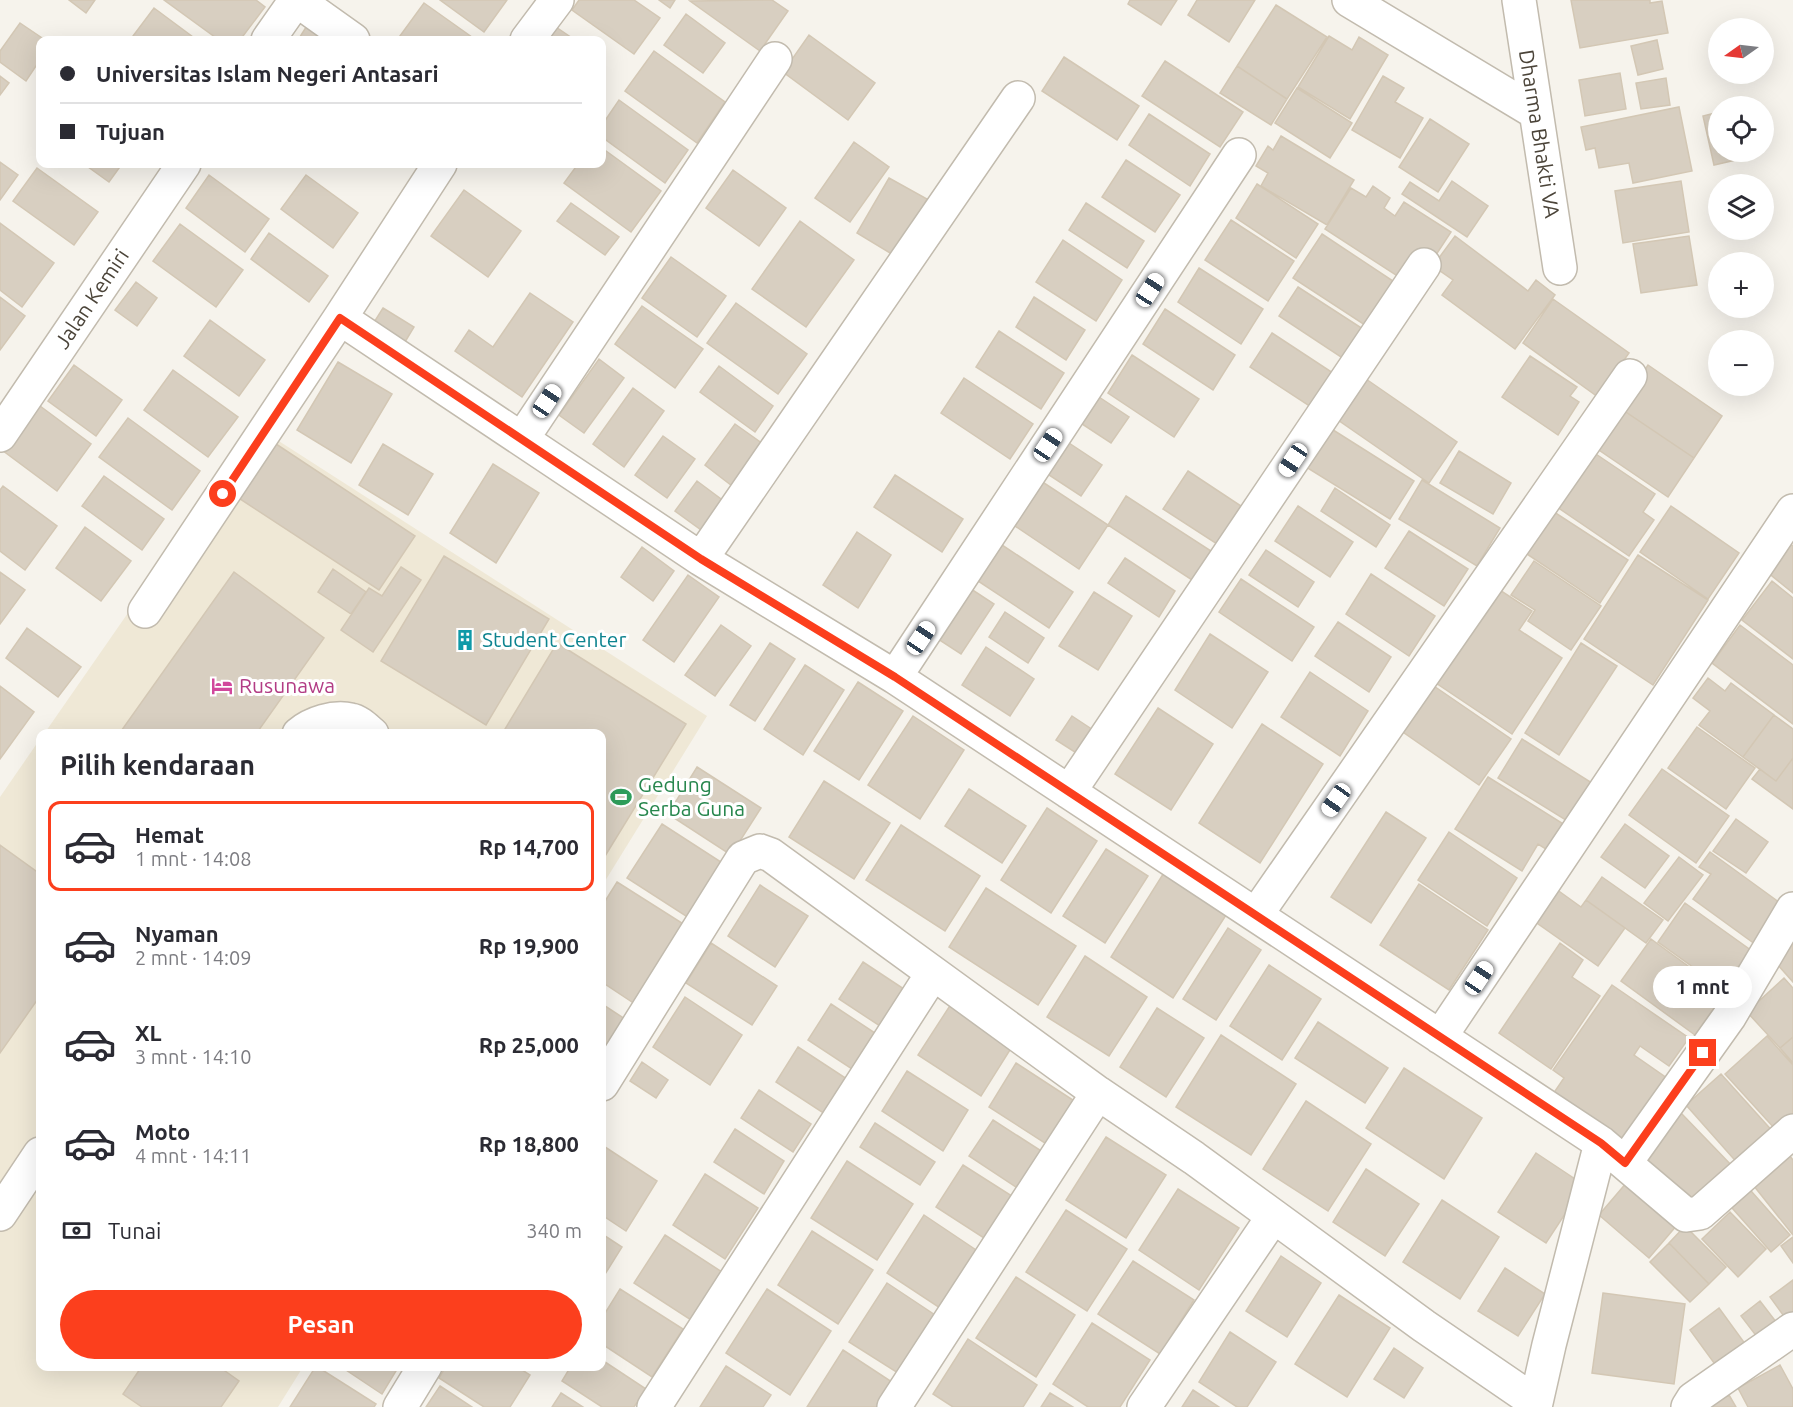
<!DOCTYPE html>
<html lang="id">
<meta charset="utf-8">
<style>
body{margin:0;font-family:Ubuntu,sans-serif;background:#f7f7f7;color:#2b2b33;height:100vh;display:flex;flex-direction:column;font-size:22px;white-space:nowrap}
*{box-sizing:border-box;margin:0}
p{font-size:20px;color:#7c7c81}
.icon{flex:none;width:33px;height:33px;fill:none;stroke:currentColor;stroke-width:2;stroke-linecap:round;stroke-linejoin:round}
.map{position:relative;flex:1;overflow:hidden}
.panel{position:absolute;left:36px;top:729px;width:570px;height:642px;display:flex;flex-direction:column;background:#fff;border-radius:12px;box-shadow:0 6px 24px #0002}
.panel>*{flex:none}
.banner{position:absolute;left:36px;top:36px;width:570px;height:132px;border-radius:12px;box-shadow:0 6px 24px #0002;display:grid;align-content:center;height:132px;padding:0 24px;background:#fff}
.needle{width:39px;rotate:256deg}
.controls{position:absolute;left:1708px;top:18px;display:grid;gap:12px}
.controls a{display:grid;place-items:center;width:66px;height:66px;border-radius:50%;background:#fff;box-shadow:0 6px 24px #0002;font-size:30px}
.end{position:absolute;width:27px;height:27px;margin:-14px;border:8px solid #fc3f1d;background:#fff;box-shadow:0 0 0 3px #fff}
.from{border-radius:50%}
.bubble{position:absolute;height:42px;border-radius:21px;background:#fff;box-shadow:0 6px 24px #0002;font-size:20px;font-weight:700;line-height:42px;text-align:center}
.car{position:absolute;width:18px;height:36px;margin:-18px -9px;border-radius:8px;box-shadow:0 0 4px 2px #0007;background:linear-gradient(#fff 24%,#345 0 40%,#fff 0 76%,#345 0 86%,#fff 0)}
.banner b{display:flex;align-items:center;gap:21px;height:57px;font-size:22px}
.banner b+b{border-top:2px solid #e1e1e2}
.banner i{width:15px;height:15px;background:#2b2b33}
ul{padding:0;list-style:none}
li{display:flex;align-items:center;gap:18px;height:90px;margin:0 12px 9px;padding:0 12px;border:3px solid transparent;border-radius:12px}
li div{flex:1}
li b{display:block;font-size:22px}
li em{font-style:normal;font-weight:700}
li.on{border-color:#fc3f1d}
li>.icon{width:54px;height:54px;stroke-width:1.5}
h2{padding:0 24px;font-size:27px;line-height:72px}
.pay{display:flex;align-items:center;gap:15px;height:66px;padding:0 24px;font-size:22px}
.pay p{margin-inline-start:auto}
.action{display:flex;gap:12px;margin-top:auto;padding:12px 24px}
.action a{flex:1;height:69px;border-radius:36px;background:#fc3f1d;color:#fff;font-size:24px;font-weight:700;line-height:69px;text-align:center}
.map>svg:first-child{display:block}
</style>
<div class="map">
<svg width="1793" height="1407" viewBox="0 0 1793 1407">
<rect width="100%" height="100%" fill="#f6f3ec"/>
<path fill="#efe8d6" d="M257,427L707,716L602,886V734H44Z
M40,739V1366L303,1367L278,1407H0V797Z"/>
<path fill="#d8cfc1" stroke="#d3c7b4" stroke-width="1.5" d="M69,0H95L86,13Z
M164,0H256L265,7L240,40H219Z
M440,0H507L484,32Z
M579,0H634L660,18L634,54L572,10Z
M659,0H675L670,8Z
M772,0L788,11L760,51L690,1Z
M1130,0H1177L1161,25L1128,4Z
M1197,0H1255L1229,42L1188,15Z
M1571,0H1650V3L1662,1L1668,33L1580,48Z
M424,3L476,40H397Z
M1276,5L1327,37L1287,99L1237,66Z
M154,8L197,40H130Z
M686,14L725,43L703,73L664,45Z
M20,23L45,40H40V60L26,81L0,62V51Z
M308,24L334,40H298Z
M553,25L575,40H542Z
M809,35L875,83L848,120L783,72Z
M1329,36L1352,50L1359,37L1388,55L1350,119L1298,87Z
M1657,40L1663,69L1638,75L1631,46Z
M654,51L725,102L697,143L625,91Z
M1064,57L1139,106L1117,140L1042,91Z
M1165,61L1243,112L1220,147L1142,96Z
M1237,66L1287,99L1271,125L1220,93Z
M1620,73L1626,109L1585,116L1579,80Z
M0,76L9,83L0,95Z
M1383,76L1404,88L1395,102L1423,118L1400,158L1352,130Z
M1666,78L1670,105L1641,109L1636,83Z
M1297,88L1352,123L1330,158L1275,123Z
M619,100L688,150L665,183L602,137V125Z
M1679,107L1692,171L1633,183L1629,163L1599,168L1595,148L1586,150L1581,127Z
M1719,112V152H1747L1749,157L1714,165L1703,116Z
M1149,114L1210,154L1190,186L1129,145Z
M1430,119L1469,144L1438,192L1399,167Z
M1281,136L1354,180L1327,225L1261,186L1268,173L1256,166L1268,146L1273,150Z
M854,142L889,167L850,222L815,198Z
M602,148L661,191L631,232L564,183L578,164H602Z
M1126,160L1180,195L1155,232L1102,197Z
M0,162L18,175L0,200Z
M84,164H122L109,182Z
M37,168L98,212L74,245L13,201Z
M733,170L786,208L759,246L706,208Z
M209,175L269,219L245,252L186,208Z
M306,175L358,213L333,248L281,209Z
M889,178L927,199L895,256L857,233Z
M1452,181L1488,206L1467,237L1402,194L1410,182L1439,201Z
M1681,181L1689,232L1623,243L1615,191Z
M1257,184L1318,224L1296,258L1236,218Z
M1373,186L1390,198L1384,208L1395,216L1404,202L1451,232L1430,264L1402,279L1325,229L1351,188L1366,197Z
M464,190L521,231L488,277L431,236Z
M571,203L619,237L605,255L557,221Z
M1086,203L1144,241L1127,268L1069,230Z
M1231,220L1294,261L1268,301L1205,260Z
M800,221L854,260L806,327L752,289Z
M0,223L54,263L22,307L0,290Z
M180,224L243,270L216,307L153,261Z
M269,233L328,276L309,302L251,259Z
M1322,234L1399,285L1371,329L1293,278Z
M1455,236L1528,291L1536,280L1555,295L1515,349L1442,295L1453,280L1433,266Z
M1689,236L1697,285L1641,293L1633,244Z
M1063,240L1122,280L1096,321L1036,282Z
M671,257L726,296L697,337L642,298Z
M1199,268L1263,309L1241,344L1178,302Z
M136,282L157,298L137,326L115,310Z
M1298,287L1363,329L1344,359L1279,316Z
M530,293L573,322L522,397L455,351L469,330L493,347Z
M0,297L25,316L0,350Z
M1034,297L1085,330L1066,360L1016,327Z
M1553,299L1629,353L1598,397L1523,343Z
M736,303L807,354L778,394L707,343Z
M642,306L703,349L675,388L615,344Z
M383,308L414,327L402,347L371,327Z
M1165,309L1235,355L1213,390L1143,344Z
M210,320L265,360L239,396L184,356Z
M999,331L1064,373L1041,409L976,367Z
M1272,333L1333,373L1311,407L1250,367Z
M1132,355L1199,399L1174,437L1108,393Z
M1530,356L1577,387L1570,396L1579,402L1558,435L1502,397Z
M599,359L624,378L584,433L559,415Z
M338,362L392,394L351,463L297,430Z
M74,365L122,400L96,436L48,401Z
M1648,365L1722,416L1694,458L1620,408Z
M719,366L773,406L755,432L700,392Z
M173,370L238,417L208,457L144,410Z
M964,378L1033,424L1010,459L941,413Z
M1366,379L1457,442L1429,483L1338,420Z
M633,388L664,411L624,467L593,444Z
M1096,395L1129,417L1111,443L1079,422Z
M36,403L91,444L57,491L2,450Z
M1620,408L1694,458L1668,497L1593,446Z
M128,418L200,471L172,510L99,457Z
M735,424L766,446L736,489L705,465Z
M1330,428L1414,481L1390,519L1306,467Z
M663,436L695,459L667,498L635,475Z
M270,440L415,536L379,590L234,495Z
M1066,441L1102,465L1081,496L1046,473Z
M383,444L433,474L408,515L359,485Z
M1584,446L1655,494L1643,512L1654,520L1629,556L1557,507Z
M1459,451L1511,483L1493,514L1440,483Z
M493,464L539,493L496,563L450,533Z
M1188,471L1241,506L1217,544L1163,509Z
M895,475L963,519L942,552L874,507Z
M104,476L164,519L142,550L82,506Z
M1422,480L1500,528L1477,566L1399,519Z
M697,481L729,505L708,535L675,511Z
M1041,481L1108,525L1079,569L1012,524Z
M3,486L57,526L25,570L0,551V490Z
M1335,488L1390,525L1376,547L1321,511Z
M1126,496L1211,551L1192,580L1108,525Z
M1298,506L1353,542L1330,577L1275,541Z
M1671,506L1739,553L1708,599L1640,552Z
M1548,508L1628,560L1600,603L1521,550Z
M85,527L131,561L101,601L56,568Z
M1409,531L1468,569L1444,606L1385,568Z
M857,532L891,555L858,608L823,585Z
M1785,540L1793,546V593L1762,568Z
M999,543L1073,592L1049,628L975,579Z
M642,547L674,571L653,601L621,577Z
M1266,550L1314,582L1298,607L1249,575Z
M1638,555L1708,600L1653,685L1584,639Z
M444,556L549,619L486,725L381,661Z
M1125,558L1175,591L1159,617L1108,583Z
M1534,561L1601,606L1571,650L1528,621L1535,610L1511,595Z
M401,567L421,580L373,652L341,630L369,588L382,596Z
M333,569L366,592L351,614L318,592Z
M0,572L25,590L0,624Z
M234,572L324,638L256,734H119Z
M1371,574L1435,616L1409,656L1346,614Z
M688,575L719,597L674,662L643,640Z
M1241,579L1314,627L1292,661L1219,612Z
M1772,581L1793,598V659L1742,620Z
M1492,585L1532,611L1519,630L1562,658L1512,734L1430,679Z
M971,589L994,604L961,654L938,639Z
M1094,592L1132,616L1098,670L1059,646Z
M1005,612L1044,638L1028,663L989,637Z
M1338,622L1391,657L1369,692L1315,656Z
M721,625L751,646L715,696L685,675Z
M1740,625L1793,665V724L1712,663Z
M27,628L81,667L58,697L6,658Z
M1210,634L1268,672L1232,728L1175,690Z
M557,643L686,724L602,861V734H502Z
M770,643L795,659L755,721L730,705Z
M1581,643L1617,666L1559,755L1525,733Z
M986,647L1034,679L1010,716L962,685Z
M805,665L844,690L803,755L764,729Z
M1310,672L1368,711L1340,756L1281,717Z
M1708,678L1725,691L1731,683L1774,715L1743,757L1699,725L1710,711L1693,698Z
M858,682L903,711L859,780L814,751Z
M1431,684L1511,739L1479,785L1400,730Z
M0,686L34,712L0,759Z
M1158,708L1213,744L1171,810L1115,774Z
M1774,715L1793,729V758L1776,781L1743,757Z
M913,716L964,750L920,819L868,785Z
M1072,716L1096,732L1081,756L1056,740Z
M1262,724L1323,764L1260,863L1199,823Z
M1697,727L1755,768L1726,809L1668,768Z
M1522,739L1592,783L1569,822L1498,778Z
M1793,758V809L1752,779L1760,769L1776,781Z
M697,767L761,808L731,855L668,814Z
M1662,769L1729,816L1696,863L1629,815Z
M1488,777L1565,825L1549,851L1538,844L1522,871L1455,829Z
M824,781L890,823L854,879L789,837Z
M969,789L1026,826L1002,863L945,826Z
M1047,808L1097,841L1051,913L1001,880Z
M1386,812L1426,838L1371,923L1331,897Z
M1736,819L1768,842L1746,873L1713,851Z
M662,824L724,864L689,918L627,878Z
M1625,824L1669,856L1645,888L1601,857Z
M901,825L980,876L945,931L866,880Z
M1449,832L1517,878L1487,926L1418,880Z
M0,845L40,874V996L0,1053Z
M1106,849L1148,876L1105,943L1063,916Z
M1710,852L1787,908L1759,947L1693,899L1711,874L1699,867Z
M1679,857L1703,875L1668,921L1644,903Z
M1165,871L1228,912L1173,998L1111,957Z
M1602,877L1663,920L1646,943L1586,900Z
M617,882L685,925L635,1004L602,982V906Z
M1419,884L1488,930L1449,990L1380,945Z
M760,885L808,916L775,967L728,936Z
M986,888L1076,946L1038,1005L949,947Z
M1556,889L1581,907L1586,900L1625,928L1598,966L1534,921Z
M1685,903L1752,951L1725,990L1658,942Z
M1228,928L1261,950L1216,1020L1183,999Z
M1793,936V982L1770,956Z
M1651,939L1725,993L1695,1035L1621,981Z
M711,943L777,986L752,1025L686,983Z
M1560,943L1583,960L1572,977L1600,996L1551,1069L1499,1033Z
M1085,956L1147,997L1109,1056L1047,1017Z
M863,962L910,993L886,1030L839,999Z
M1269,965L1321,999L1282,1060L1230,1026Z
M1784,978L1793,988V1037L1780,1048L1747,1012Z
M1612,985L1689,1038L1669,1066L1640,1046L1634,1055L1674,1083L1629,1147L1553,1094L1564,1078L1553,1070Z
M685,997L742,1035L710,1085L653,1047Z
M953,1001L1015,1042L981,1096L918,1055Z
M602,1004L625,1019L602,1056Z
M831,1004L878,1035L855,1071L808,1040Z
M1157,1008L1204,1038L1166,1097L1120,1067Z
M1318,1022L1388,1068L1365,1103L1295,1058Z
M1221,1035L1296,1084L1251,1155L1176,1107Z
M1767,1036L1793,1065V1115L1776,1130L1725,1074Z
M1793,1037V1063L1780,1048Z
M798,1047L850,1081L828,1116L776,1082Z
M642,1062L668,1080L656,1098L630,1081Z
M1016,1063L1079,1104L1051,1147L989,1107Z
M1404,1068L1482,1118L1444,1179L1366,1128Z
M907,1071L968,1110L943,1151L882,1111Z
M1721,1074L1775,1134L1740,1166L1686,1105Z
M759,1090L811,1124L793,1152L741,1118Z
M1306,1101L1371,1144L1328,1211L1263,1169Z
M1681,1113L1736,1170L1694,1210L1639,1153Z
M993,1120L1046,1154L1022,1191L969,1156Z
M875,1123L935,1162L920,1185L860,1147Z
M735,1129L784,1161L764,1194L714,1162Z
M1106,1137L1166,1175L1126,1238L1066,1200Z
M602,1145L657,1181L626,1231L602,1215Z
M1786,1151L1793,1160V1235L1750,1181Z
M1536,1153L1584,1185L1546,1243L1498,1212Z
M847,1161L913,1204L877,1260L811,1218Z
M963,1165L1015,1198L987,1240L936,1207Z
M1366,1169L1419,1204L1385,1256L1333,1222Z
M705,1174L758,1208L725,1259L673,1225Z
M1633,1175L1683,1218L1649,1258L1599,1215Z
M1744,1183L1790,1235L1771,1252L1725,1200Z
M1178,1189L1239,1228L1199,1290L1139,1250Z
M1442,1200L1499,1237L1460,1299L1403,1262Z
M1066,1210L1127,1249L1087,1311L1026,1272Z
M1730,1212L1766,1249L1738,1277L1702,1239Z
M924,1215L979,1252L943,1310L887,1273Z
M1685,1226L1726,1267L1709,1284L1669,1243Z
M812,1231L873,1270L838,1324L778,1285Z
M602,1234L622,1247L602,1279Z
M665,1235L722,1272L691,1320L634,1283Z
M1793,1237V1263L1781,1246Z
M1669,1243L1709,1284L1690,1302L1650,1262Z
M1281,1256L1321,1283L1287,1337L1246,1311Z
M1133,1261L1194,1300L1160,1354L1098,1314Z
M1505,1268L1545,1294L1518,1336L1478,1311Z
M1016,1277L1075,1315L1036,1377L976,1338Z
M1793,1280V1325L1791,1326L1770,1297Z
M887,1283L935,1315L898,1373L849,1342Z
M620,1289L683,1329L652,1377L602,1344V1318Z
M767,1289L831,1331L790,1395L726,1353Z
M1603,1293L1685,1304L1674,1384L1592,1373Z
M1339,1295L1390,1328L1347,1397L1295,1364Z
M1760,1301L1783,1331L1764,1346L1741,1316Z
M1719,1308L1746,1345L1717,1367L1690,1330Z
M1092,1323L1150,1360L1120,1407H1088L1053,1384Z
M1230,1332L1276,1362L1247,1407H1237L1199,1382Z
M968,1339L1037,1385L1023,1407H953L933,1394Z
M1394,1348L1423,1368L1404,1398L1374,1379Z
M843,1350L895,1384L880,1407H807Z
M602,1360L646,1389L634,1407H602L562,1381L571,1366H602Z
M1780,1365L1793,1389V1407H1748L1738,1388Z
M142,1366H218L239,1381L221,1407H142L123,1394Z
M316,1366L376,1404L374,1407H290Z
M340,1366H399L382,1394Z
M446,1366H516L530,1375L510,1407H484L439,1378Z
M726,1366L771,1395L763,1407H700Z
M440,1386L472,1407H426Z
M1193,1390L1219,1407H1182Z
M561,1393L583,1407H552Z
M1050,1393L1073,1407H1041Z
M1729,1395L1736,1407H1707Z"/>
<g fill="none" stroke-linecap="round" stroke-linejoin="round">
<defs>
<path id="minor" d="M297,0L353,40
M1349,0L1535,112
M1519,0L1560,268
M268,40L296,0
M527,40L557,0
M340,318L701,559L895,677L1601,1143L1686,1215L1700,1213L1793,1131
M0,435L184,164
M522,439L775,59
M701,559L1018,98
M145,611L340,318L440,164
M895,677L1239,155
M299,734C312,723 334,716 351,720C358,721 366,729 372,734
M1069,792L1424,265
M1256,915L1630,376
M1440,1037L1793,511
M602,1084L743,858L760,851L771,855L1098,1093L1194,1158L1424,1326L1535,1402
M1625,1163L1729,1017L1793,909
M0,1214L40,1154
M400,1407L425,1366
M654,1407L933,973
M894,1407L1098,1093
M1144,1407L1273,1217
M1535,1407L1549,1345L1601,1143
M1688,1407L1693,1399L1793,1329"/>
</defs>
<use href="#minor" stroke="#c2bbae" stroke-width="36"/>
<use href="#minor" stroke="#fff" stroke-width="33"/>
</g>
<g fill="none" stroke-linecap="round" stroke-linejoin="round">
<path stroke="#fc3f1d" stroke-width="8" d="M223,494L340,318L701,559L895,677L1601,1143L1625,1163L1703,1053"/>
</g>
<defs>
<symbol id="building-bare" viewBox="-9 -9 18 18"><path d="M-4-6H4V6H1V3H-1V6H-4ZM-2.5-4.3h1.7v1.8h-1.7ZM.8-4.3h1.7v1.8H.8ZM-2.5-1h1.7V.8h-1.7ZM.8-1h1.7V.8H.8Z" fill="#0f9aa8" stroke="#fff" stroke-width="2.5" paint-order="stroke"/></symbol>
<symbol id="hotel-bare" viewBox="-9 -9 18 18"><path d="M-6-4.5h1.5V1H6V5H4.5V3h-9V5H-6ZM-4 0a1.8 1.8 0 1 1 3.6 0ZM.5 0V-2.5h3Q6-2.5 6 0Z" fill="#d1479c" stroke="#fff" stroke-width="2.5" paint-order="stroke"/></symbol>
<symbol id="stadium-bare" viewBox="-9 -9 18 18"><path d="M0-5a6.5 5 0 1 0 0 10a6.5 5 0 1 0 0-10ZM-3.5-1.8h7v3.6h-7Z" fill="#2e9e5b" stroke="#fff" stroke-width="2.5" paint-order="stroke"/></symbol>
</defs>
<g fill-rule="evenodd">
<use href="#building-bare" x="450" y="625" width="30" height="30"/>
<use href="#hotel-bare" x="207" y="671" width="30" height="30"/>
<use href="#stadium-bare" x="606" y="782" width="30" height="30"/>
</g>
<g text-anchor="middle" stroke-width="6" stroke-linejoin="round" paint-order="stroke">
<g font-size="21" fill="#4b4439" stroke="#fff">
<text transform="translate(1539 134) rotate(81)" y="7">Dharma Bhakti VA</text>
<text transform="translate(92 299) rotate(-56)" y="7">Jalan Kemiri</text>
</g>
<g font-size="21" fill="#0d838f" stroke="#fff" text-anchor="start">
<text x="482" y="647">Student Center</text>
</g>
<g font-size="21" fill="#b23c85" stroke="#fff" text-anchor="start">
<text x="239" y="693">Rusunawa</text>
</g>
<g font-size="21" fill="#27864d" stroke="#fff" text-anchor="start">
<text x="638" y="792">Gedung<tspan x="638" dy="24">Serba Guna</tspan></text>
</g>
</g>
</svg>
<div class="controls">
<a><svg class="needle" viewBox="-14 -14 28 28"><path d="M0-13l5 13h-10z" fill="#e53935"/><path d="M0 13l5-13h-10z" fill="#7c7c81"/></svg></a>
<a><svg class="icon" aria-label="locate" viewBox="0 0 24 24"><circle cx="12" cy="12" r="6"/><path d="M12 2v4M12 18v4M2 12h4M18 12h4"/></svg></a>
<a><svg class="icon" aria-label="layers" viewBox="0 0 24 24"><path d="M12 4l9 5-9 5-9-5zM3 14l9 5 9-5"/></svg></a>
<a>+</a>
<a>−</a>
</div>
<i class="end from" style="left:223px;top:494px"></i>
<i class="end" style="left:1703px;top:1053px"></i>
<div class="bubble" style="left:1653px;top:966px;width:99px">1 mnt</div>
<i class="car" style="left:1150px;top:290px;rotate:33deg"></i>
<i class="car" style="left:547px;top:401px;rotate:34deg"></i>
<i class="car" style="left:1048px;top:445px;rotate:34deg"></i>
<i class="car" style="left:1293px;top:460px;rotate:214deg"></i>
<i class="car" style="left:921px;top:638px;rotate:34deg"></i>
<i class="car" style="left:1336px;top:800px;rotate:215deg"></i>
<i class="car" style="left:1479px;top:978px;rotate:34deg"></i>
<div class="banner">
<b><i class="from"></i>Universitas Islam Negeri Antasari</b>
<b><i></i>Tujuan</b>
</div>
<section class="panel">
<h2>Pilih kendaraan</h2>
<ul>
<li class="on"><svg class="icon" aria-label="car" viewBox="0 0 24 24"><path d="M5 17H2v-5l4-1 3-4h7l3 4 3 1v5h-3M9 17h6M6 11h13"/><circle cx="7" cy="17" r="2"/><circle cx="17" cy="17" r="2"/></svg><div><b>Hemat</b><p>1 mnt · 14:08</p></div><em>Rp 14,700</em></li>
<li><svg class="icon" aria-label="car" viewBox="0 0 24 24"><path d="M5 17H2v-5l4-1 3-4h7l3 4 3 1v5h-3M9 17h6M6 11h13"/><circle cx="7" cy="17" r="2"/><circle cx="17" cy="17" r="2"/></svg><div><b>Nyaman</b><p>2 mnt · 14:09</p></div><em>Rp 19,900</em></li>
<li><svg class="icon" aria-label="car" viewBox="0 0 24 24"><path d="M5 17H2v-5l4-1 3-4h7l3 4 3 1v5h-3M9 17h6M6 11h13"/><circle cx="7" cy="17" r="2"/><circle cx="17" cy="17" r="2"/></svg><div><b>XL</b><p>3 mnt · 14:10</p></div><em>Rp 25,000</em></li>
<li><svg class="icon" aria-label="car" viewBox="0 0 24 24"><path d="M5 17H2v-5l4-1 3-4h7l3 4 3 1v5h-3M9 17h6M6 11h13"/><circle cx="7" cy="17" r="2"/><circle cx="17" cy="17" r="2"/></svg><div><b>Moto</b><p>4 mnt · 14:11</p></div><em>Rp 18,800</em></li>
</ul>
<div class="pay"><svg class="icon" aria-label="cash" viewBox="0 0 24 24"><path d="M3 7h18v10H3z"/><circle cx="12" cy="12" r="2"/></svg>Tunai<p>340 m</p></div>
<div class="action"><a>Pesan</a></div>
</section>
</div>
